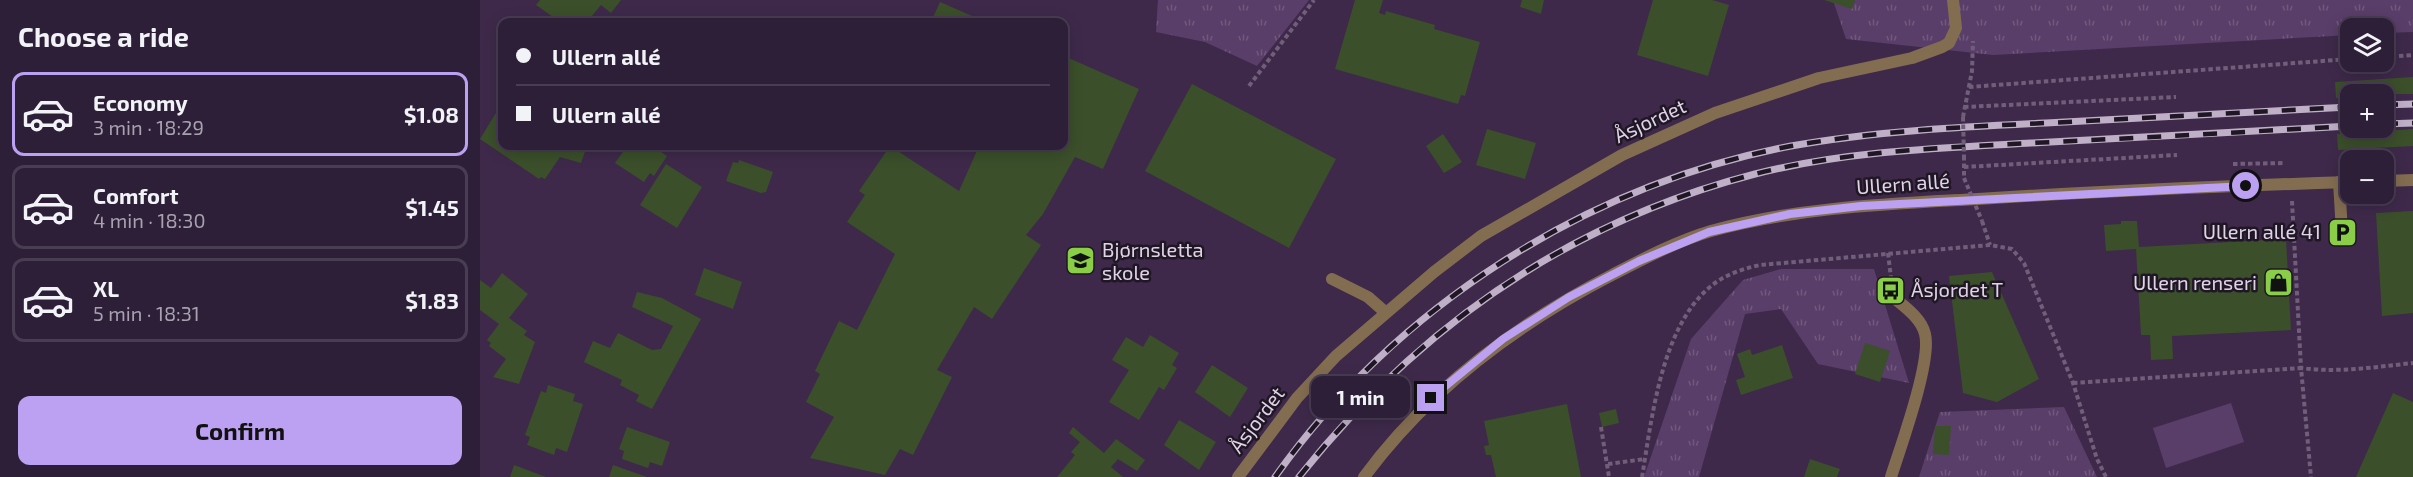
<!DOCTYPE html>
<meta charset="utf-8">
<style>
body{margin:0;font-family:"Exo 2",sans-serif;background:#362740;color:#f1f3f6;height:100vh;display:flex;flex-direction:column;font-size:22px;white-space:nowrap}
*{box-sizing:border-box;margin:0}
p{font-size:20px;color:#a7a2ae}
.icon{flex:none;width:33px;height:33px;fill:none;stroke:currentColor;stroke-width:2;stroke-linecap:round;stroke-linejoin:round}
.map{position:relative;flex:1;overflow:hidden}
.panel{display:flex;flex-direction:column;background:#2e1f38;width:480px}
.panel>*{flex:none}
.guide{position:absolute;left:18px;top:18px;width:570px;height:132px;border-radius:12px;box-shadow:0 3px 15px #0003,0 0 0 2px #493d53;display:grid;align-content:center;height:132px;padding:0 18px;background:#2e1f38}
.tools{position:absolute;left:1860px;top:18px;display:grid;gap:12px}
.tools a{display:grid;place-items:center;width:54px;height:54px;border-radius:12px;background:#2e1f38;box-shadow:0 3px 15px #0003,0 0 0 2px #493d53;font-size:30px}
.end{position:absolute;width:27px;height:27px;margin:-14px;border:8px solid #bca0f2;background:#111;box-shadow:0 0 0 3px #111}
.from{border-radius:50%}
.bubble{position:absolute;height:42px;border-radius:12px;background:#2e1f38;box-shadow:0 3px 15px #0003,0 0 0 2px #493d53;font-size:20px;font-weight:700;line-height:42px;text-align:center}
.guide b{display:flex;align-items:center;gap:21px;height:57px;font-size:22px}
.guide b+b{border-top:2px solid #493d53}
.guide i{width:15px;height:15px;background:#f1f3f6}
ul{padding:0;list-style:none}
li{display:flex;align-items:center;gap:18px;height:84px;margin:0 12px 9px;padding:0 6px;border:3px solid #493d53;border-radius:12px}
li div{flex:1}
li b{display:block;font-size:22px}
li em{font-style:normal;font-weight:700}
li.current{border-color:#bca0f2}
li>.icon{width:54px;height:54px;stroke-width:1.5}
h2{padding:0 18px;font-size:27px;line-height:72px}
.action{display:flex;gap:12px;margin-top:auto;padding:12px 18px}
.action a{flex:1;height:69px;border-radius:12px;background:#bca0f2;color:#111;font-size:24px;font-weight:700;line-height:69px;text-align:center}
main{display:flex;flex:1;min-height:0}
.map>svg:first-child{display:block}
</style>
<main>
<section class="panel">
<h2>Choose a ride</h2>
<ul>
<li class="current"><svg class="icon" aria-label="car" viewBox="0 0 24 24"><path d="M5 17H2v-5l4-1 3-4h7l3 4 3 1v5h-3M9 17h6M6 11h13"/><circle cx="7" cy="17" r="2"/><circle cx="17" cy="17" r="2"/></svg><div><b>Economy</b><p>3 min · 18:29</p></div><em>$1.08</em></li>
<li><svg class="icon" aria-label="car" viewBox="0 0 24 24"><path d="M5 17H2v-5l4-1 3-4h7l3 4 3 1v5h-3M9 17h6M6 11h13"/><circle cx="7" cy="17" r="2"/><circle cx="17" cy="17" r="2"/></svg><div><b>Comfort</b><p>4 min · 18:30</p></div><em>$1.45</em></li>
<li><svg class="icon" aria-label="car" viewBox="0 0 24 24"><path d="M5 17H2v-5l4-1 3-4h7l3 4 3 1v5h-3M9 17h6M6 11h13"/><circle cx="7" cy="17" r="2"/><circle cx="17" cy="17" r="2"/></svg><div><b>XL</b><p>5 min · 18:31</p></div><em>$1.83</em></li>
</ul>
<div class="action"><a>Confirm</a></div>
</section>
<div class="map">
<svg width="1933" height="477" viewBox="0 0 1933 477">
<defs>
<pattern id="grass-tufts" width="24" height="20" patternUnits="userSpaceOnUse" patternTransform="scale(1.5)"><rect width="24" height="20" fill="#593e69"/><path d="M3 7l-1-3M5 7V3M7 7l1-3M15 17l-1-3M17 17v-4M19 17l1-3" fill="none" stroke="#71597e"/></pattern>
</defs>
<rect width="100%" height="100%" fill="#3e294a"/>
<path fill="url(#grass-tufts)" d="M678,0H829L777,66L725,42L676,32Z
M1353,0H1933V32L1904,33V28H1870V35L1513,55L1366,39Z
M1301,269H1394L1429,383L1338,364L1301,309L1265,314L1219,477H1164L1211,339L1263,280Z
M1584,407L1617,477H1439L1460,412Z"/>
<path fill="#593e69" d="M1751,403L1764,442L1686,468L1673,428Z"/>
<path fill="#3b4f2b" d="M60,0H141L131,13L121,5L107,22H80L56,5Z
M875,0H903L899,13L905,15L906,11L955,25L954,29L1000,42L985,96L981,95L978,104L855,69Z
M1042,0H1064L1061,14L1040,7Z
M1173,0H1232L1249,5L1228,76L1157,55Z
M1344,0H1375L1372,9Z
M460,2L506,22H451Z
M584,56L659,89L623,169L595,157L563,214L546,235L561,245L512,319L494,307L457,370L472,377L433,455L420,449L405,475L330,458L354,417L326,402L340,374L335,371L359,321L377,330L415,254L367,222L385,195L379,191L410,146L479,191L499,146H584Z
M1933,77V94H1870V97L1856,98L1855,82Z
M712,84L856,159L809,248L665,171Z
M22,103V146H107L101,163L80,157L65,179L61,177L59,179L0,139Z
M1007,129L1056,143L1045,179L996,165Z
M1933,129V146L1858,150L1857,134Z
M963,134L982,162L964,173L946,146Z
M154,146H172L187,156L174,176L170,173L164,182L135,163L145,149L150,152Z
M259,160L293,172L286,192L281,193L246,181L253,162L258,163Z
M186,164L222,187L197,228L160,205Z
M1933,211V313L1902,316L1896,213Z
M1641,221H1657L1659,247L1806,239L1811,330L1692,336L1693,359L1671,360L1670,335H1661L1656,249L1626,251L1624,225L1641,224Z
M224,268L262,282L253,309L215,295Z
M1512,272L1559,379L1517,402L1483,393L1469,276Z
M22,273L48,294L29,318L47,331L44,335L55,342L39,384L13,377L26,359L9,346L11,343L7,340L19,324L0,310V280L11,288Z
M157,292L182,298L221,319L172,409L156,401L159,395L140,385L142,380L104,362L113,341L130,348L138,333L172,350L181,349L193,326L152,307Z
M670,335L699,353L692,365L697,368L684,390L679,387L659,420L629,402L649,370L632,360L646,337L663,347Z
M1385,343L1410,351L1400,382L1375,374Z
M1302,345L1313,378L1261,395L1256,380L1265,377L1257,354L1270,349L1272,355Z
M732,365L768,388L750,417L715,392Z
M68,385L95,394L93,401L103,404L87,452L76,448L74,455L47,445L50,437L45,435L61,391L66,393Z
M1913,393L1933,402V477H1876Z
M1087,404L1101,477H1016L1011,455H1006L1004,446L1009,445L1004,421Z
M1136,409L1139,423L1122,427L1119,413Z
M699,420L736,442L719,470L684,445Z
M1455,426H1471L1469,455L1453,454Z
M147,427L190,442L182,466L170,462L168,468L142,459L144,451L139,449Z
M593,427L624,453L636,439L665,460L657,471L638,459L631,467L643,477H577L595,455L591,452L600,442L589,433Z
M1330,459L1360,469L1357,477H1324Z
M34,465L66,477H30Z
M133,465L167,477H129Z"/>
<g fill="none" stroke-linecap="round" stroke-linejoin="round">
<path stroke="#715e7b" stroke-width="4" stroke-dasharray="4.5 3" stroke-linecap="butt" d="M1904,57L1933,55
M769,86L834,0
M1489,87L1870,59
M1484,107L1696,97
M1483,117L1492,71L1493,41
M1484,156V178
M1753,164L1805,163
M1484,167L1697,155
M1812,201L1821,368C1859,373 1895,367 1933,363
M1502,221L1510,245
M1408,253L1411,278
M1593,383L1821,368L1831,477
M1121,427L1129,477
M1128,464L1165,459
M1162,477C1172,418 1181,328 1230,287C1244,275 1262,269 1280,265L1510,245L1532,249L1544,263L1593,383L1617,459L1626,477"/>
<path stroke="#836d51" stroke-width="12" d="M1859,182L1862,232
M852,279L888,297L905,312"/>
<path stroke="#836d51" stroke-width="12" d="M1904,181L1933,180
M758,477L817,398L856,356L954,272L1001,236L1142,155L1235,113L1339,78L1432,58L1462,47L1469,43L1476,28L1473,0
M884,477C949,389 1035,325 1132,275C1163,259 1197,241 1231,231C1318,207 1409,204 1498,199C1622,191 1746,186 1870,182
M1411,477C1420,448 1452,361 1445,334C1441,318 1425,307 1413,297"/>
<defs>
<path id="rail" d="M1904,105L1933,104
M1904,124L1933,123
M795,477C916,307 1106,185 1311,146C1395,131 1481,127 1566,123C1668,118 1769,112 1870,107
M819,477C938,327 1089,222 1275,174C1365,151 1459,148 1551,143C1658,138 1764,132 1870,126"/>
</defs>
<use href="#rail" stroke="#bfb0c7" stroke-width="7"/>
<use href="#rail" stroke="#201725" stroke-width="4.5" stroke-dasharray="14" stroke-linecap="butt"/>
<path stroke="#715e7b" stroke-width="4" stroke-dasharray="4.5 3" stroke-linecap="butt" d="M1483,117L1484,156
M1484,178L1502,221"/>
</g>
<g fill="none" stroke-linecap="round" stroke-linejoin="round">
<path stroke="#bca0f2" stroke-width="8" d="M951,398L1023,339L1089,297L1159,261L1229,232L1310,214L1381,206L1766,186"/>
</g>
<defs>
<symbol id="parking-square" viewBox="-11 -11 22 22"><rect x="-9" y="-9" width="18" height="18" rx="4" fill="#8ace47" stroke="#201725"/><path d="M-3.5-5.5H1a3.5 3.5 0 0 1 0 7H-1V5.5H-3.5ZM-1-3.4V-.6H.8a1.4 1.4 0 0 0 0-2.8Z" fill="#111"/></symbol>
<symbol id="school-square" viewBox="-11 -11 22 22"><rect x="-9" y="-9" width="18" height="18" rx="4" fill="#8ace47" stroke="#201725"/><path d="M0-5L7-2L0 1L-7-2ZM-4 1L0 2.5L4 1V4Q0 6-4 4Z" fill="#111"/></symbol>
<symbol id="shop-square" viewBox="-11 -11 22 22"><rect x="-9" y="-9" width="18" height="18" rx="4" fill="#8ace47" stroke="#201725"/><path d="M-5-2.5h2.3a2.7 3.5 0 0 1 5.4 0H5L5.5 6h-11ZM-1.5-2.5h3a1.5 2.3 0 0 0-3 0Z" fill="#111"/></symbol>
<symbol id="bus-square" viewBox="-11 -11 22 22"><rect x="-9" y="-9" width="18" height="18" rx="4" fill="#8ace47" stroke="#201725"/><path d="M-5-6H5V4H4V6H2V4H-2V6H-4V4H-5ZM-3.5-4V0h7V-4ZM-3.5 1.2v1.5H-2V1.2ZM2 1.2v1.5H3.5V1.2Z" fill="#111"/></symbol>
</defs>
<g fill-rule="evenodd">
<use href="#parking-square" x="1846" y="216" width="33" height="33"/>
<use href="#school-square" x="584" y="244" width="33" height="33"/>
<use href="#shop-square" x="1782" y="266" width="33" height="33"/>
<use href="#bus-square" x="1394" y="274" width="33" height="33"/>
</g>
<g text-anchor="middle" stroke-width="5" stroke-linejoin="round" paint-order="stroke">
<g font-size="20" fill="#e0d3e8" stroke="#201725">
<text transform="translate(1170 121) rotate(-25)" y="7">Åsjordet</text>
<text transform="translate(1423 184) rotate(-4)" y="7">Ullern allé</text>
<text transform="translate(777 420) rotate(-53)" y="7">Åsjordet</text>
</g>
<g font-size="20" fill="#e0d3e8" stroke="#201725" text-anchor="end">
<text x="1841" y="239">Ullern allé 41</text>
<text x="622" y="257" text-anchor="start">Bjørnsletta<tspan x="622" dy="23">skole</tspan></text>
<text x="1777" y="290">Ullern renseri</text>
<text x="1431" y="297" text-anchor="start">Åsjordet T</text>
</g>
</g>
</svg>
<div class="tools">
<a><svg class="icon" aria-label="layers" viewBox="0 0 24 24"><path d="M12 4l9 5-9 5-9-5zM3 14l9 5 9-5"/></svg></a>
<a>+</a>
<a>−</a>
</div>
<i class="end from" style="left:1766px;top:186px"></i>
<i class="end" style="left:951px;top:398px"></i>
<div class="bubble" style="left:831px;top:376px;width:99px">1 min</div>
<div class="guide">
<b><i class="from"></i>Ullern allé</b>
<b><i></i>Ullern allé</b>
</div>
</div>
</main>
